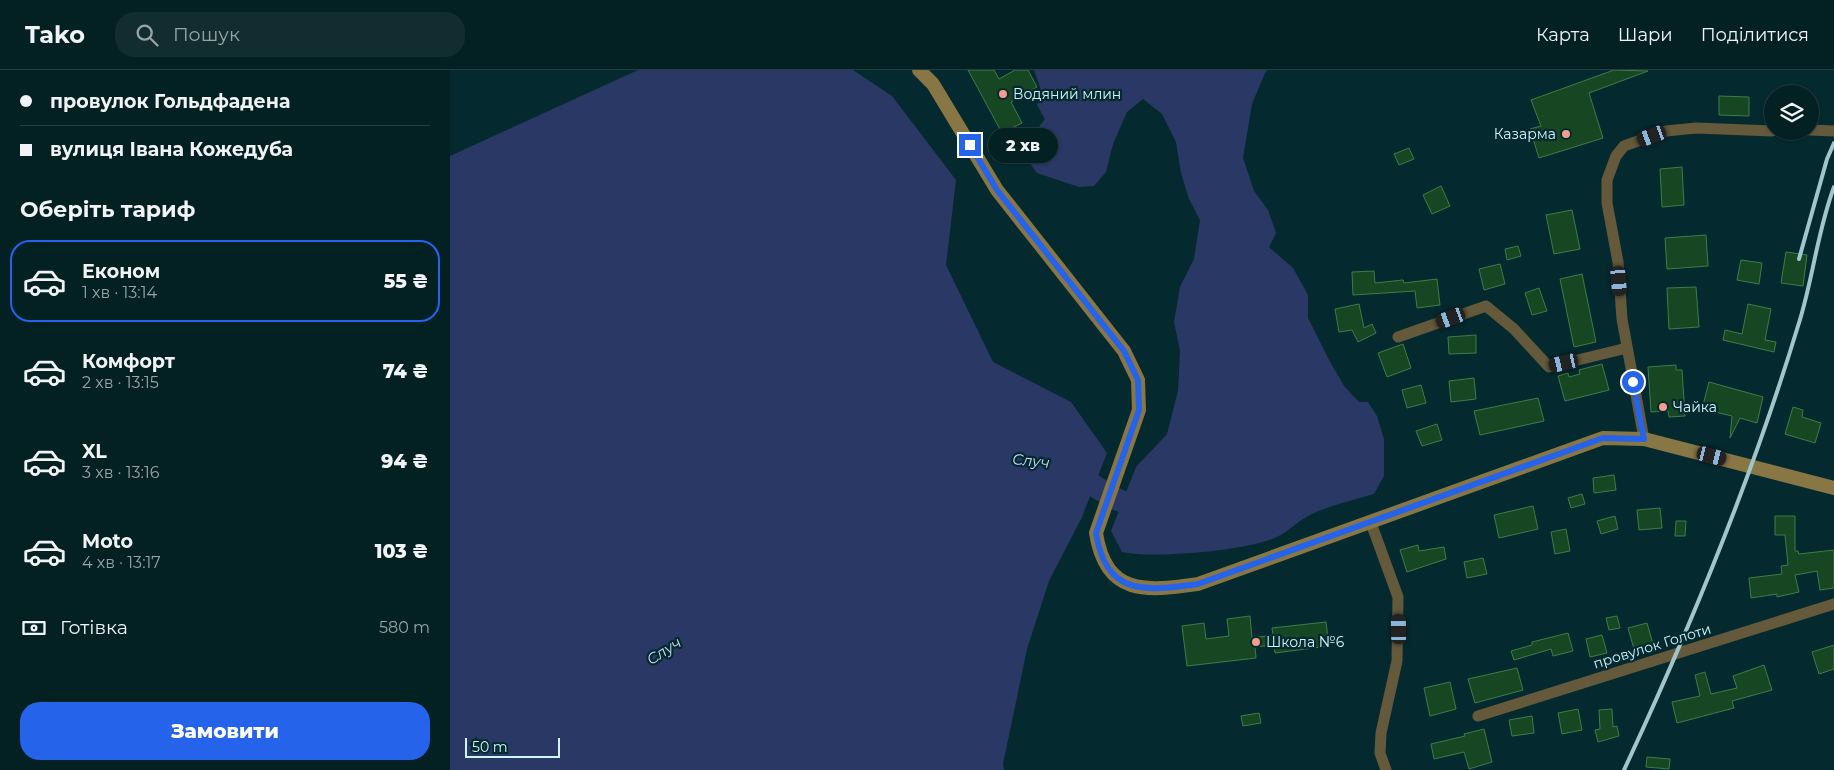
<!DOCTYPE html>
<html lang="uk">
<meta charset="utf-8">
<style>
body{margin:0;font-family:Montserrat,sans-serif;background:#112d30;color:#f1f3f6;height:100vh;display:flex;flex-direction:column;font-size:19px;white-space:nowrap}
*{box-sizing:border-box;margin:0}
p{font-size:16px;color:#97a3a6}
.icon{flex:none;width:28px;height:28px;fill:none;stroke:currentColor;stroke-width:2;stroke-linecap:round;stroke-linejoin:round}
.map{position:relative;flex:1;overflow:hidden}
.drawer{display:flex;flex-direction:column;background:#032023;width:450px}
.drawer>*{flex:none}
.banner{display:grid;align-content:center;height:110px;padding:0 20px;background:#032023}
.tools{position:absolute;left:1314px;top:15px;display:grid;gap:10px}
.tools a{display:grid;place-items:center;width:55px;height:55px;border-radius:50%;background:#032023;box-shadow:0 1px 4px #0004,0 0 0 1px #243e41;font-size:25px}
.scale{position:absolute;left:15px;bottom:12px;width:95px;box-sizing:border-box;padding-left:5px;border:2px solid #cff6fc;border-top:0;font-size:14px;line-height:18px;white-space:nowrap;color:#cff6fc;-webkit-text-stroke:4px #042a2f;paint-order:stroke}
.end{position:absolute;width:22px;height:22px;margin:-11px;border:6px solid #2563eb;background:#fff;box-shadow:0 0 0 2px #fff}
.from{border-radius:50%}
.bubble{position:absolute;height:35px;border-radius:18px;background:#032023;box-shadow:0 1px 4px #0004,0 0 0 1px #243e41;font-size:16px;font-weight:800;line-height:35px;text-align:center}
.car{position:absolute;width:15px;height:30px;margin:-15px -8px;border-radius:6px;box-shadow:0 0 4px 1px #0007;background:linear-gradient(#222 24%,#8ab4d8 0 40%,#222 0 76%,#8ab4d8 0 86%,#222 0)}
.banner b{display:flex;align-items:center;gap:18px;height:48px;font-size:19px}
.banner b+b{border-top:1px solid #243e41}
.banner i{width:12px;height:12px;background:#f1f3f6}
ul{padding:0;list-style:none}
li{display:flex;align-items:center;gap:15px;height:82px;margin:0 10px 8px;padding:0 10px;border:2px solid transparent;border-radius:20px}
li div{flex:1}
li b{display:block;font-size:19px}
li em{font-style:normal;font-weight:800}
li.on{border-color:#2563eb}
li>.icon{width:45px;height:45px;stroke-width:1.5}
h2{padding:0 20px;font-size:22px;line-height:60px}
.pay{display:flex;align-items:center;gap:12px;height:55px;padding:0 20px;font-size:19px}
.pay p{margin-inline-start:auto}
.cta{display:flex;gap:10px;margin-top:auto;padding:10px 20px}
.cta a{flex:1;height:58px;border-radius:20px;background:#2563eb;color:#fff;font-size:20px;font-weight:800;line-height:58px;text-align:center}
header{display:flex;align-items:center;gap:30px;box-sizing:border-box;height:70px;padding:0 25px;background:#032023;border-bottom:1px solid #243e41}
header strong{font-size:24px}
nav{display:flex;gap:28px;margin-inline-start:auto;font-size:18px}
.search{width:350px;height:45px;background:#112d30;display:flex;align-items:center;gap:12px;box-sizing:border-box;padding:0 18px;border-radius:20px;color:#97a3a6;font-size:19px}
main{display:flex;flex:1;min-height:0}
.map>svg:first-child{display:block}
</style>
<header>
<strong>Tako</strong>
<div class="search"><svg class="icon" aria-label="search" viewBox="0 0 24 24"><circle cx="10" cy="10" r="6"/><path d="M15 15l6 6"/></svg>Пошук</div>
<nav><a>Карта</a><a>Шари</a><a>Поділитися</a></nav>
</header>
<main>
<section class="drawer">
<div class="banner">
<b><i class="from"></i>провулок Гольдфадена</b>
<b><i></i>вулиця Івана Кожедуба</b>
</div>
<h2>Оберіть тариф</h2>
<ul>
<li class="on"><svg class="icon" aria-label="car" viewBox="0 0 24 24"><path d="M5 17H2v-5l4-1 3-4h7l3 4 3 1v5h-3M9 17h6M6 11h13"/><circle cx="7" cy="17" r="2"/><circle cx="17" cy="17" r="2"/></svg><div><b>Економ</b><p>1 хв · 13:14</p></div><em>55 ₴</em></li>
<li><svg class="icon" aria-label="car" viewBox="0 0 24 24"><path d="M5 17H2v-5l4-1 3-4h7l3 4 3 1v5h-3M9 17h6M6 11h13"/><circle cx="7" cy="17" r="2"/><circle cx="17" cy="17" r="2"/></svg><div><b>Комфорт</b><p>2 хв · 13:15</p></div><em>74 ₴</em></li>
<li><svg class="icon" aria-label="car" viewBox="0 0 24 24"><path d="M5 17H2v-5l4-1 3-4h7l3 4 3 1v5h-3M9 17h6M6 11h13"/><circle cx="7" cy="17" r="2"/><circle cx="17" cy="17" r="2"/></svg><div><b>XL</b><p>3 хв · 13:16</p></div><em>94 ₴</em></li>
<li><svg class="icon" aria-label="car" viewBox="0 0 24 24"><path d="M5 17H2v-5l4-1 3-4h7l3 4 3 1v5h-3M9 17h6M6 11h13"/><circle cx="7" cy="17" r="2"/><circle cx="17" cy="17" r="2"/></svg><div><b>Moto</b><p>4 хв · 13:17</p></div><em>103 ₴</em></li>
</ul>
<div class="pay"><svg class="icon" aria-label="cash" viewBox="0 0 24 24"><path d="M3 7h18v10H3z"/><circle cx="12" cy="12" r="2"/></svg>Готівка<p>580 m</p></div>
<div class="cta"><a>Замовити</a></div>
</section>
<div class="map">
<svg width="1384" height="700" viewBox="0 0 1384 700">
<rect width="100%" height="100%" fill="#042a2f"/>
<path fill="#293865" d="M188,0H403L442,26L506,110L496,195L543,292L621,332L657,383L632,447L599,511L577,579L553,694L554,700H0V86Z
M584,0H818L815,3L802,34L793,88L804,121L818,140L826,163L819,177L843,198L858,225V248L878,288L894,316L909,332H918L927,346L934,369V406L924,424C903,430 881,435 862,444C849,450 839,461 827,467C798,481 703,489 672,482L661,461L686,397L717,364L728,321L730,281L724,252L730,217L744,189L750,150L739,129L731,103L726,72L712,44L693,29L677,42L663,74L656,102L644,116L629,117L587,103L571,81L595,49L587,35L592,23Z"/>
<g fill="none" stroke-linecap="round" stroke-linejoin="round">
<path stroke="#293865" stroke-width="22" d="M619,401L668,430L702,441"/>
</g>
<path fill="#174622" stroke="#3d7d49" d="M518,0H544L549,9L565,0H578L587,17L561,32L572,53L552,63Z
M1164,0L1198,1L1139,23L1153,68L1089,88L1080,59L1091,56L1081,30Z
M1269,26L1299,27V46L1269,45Z
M959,78L964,89L949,95L944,84Z
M1232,97L1234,135L1212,137L1210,99Z
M991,116L1000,136L982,144L973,125Z
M1122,140L1130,179L1104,184L1096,145Z
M1256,165L1258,196L1217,199L1215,168Z
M1068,176L1071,186L1057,190L1055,179Z
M1336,182L1357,185L1353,216L1331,213Z
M1291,190L1312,193L1309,214L1287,210Z
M1050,194L1055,214L1034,220L1029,199Z
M924,201L925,213L953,210L954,213L987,209L990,235L967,238L965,221L903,225L902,202Z
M1132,204L1146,272L1124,277L1110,209Z
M1246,217L1249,257L1219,259L1217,218Z
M1089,218L1097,241L1082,245L1075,223Z
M909,234L914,258L922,254L926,263L908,272L902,260L889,262L885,239Z
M1298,234L1321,239L1315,270L1326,272L1324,282L1273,270L1275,260L1292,264Z
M1026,265V283L999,284L998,267Z
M953,274L961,298L937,307L928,283Z
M1152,294L1159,320L1115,331L1108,306L1118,303L1119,307L1130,304L1129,300Z
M1226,295V300H1232L1235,346L1219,347L1218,341L1201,342L1198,297Z
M1024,308L1026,329L1001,332L999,311Z
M1259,312L1313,327L1307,353L1290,348L1280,368L1282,346L1252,339Z
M971,315L976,333L957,338L952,320Z
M1088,328L1094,351L1030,365L1024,341Z
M1343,337L1353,340L1352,347L1371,353L1365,373L1335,364Z
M987,354L992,370L972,376L966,361Z
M1164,405L1166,420L1144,423L1143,408Z
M1132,424L1135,434L1121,438L1118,428Z
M1083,436L1088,459L1049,468L1044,445Z
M1210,438L1212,458L1189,460L1187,440Z
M1165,446L1168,459L1151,464L1147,451Z
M1325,446H1345V481H1348L1349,484L1384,480V518L1370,520L1367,501L1345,505L1349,522L1327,527V524L1301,528L1299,508L1332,504L1331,496L1338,495L1335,465H1325Z
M1226,451H1236L1235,466H1225Z
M1116,459L1120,481L1105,484L1101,462Z
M968,475L969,481L994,477L996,489L957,502L950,480Z
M1033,488L1037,504L1017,508L1014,492Z
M800,546L802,568L823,565L822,558L876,552L879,576L825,583L824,575L805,577L806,588L737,596L732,556L754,553L756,569L779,566L777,549Z
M1167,546L1170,558L1159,560L1156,548Z
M1197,553L1203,574L1184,579L1178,558Z
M1118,563L1123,581L1103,586L1101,579L1064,590L1061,581L1082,575V572Z
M1152,565L1157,583L1140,587L1136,569Z
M1384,575V599L1369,604L1362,582Z
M1314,595L1322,620L1282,631L1284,638L1227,653L1222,632L1250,626L1245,605L1255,602L1261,624L1287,618L1283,606Z
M1067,598L1073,620L1025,633L1018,609Z
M1000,612L1006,639L980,646L974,618Z
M1128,639L1132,660L1112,664L1108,643Z
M1162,639L1163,657L1167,656L1169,666L1148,672L1145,660L1150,659L1149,640Z
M809,643L811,653L793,656L791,646Z
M1082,646L1084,663L1062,666L1059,650Z
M1034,659L1042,692L1019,699L1014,682L984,689L981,674L1015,666L1014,664Z
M1197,687L1220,689L1219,699L1196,697Z"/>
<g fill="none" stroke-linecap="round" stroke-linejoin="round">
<path stroke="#65593b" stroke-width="11" d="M1360,60L1384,61
M948,267L1036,236L1064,259L1099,297L1177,278
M1194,369L1172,249L1168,192L1157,133V110L1166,86L1174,76L1216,61L1246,58L1322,61
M921,453L948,527L947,591L931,663L930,683L936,700
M1028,646L1384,534"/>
<path stroke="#897645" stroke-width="14" d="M469,0L483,14L547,120L674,281L688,310L689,340L646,463C656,527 697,521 748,514L1153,368L1194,369L1384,418"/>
<path stroke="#9fc6cb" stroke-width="4" d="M1349,189L1377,89L1384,73
M1174,700C1241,556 1302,408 1348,256C1363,210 1367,162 1384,117"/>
</g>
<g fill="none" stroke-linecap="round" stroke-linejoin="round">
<path stroke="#2563eb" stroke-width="6" d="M520,75L547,120L674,281L688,310L689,340L646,463C656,527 696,521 748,514L1153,368L1194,369L1183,312"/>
</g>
<g fill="#f59c90" stroke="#042a2f" stroke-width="2">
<circle cx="553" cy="24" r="5"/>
<circle cx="1116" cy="64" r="5"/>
<circle cx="1213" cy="337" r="5"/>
<circle cx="806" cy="572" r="5"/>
</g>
<g text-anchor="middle" stroke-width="4.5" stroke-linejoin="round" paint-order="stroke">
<g font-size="14" fill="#cff6fc" stroke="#042a2f" text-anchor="start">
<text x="563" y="29">Водяний млин</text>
<text x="1106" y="69" text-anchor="end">Казарма</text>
<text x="1223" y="342">Чайка</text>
<text x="816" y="577">Школа №6</text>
</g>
<g font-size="14" fill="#cff6fc" stroke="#042a2f">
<text transform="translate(1202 576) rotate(-17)" y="5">провулок Голоти</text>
</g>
<g font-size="15" font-style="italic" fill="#cfdbfa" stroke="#042a2f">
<text transform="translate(581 391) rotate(6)" y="5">Случ</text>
<text transform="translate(214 581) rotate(-33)" y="5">Случ</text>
</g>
</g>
</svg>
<div class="tools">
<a><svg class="icon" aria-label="layers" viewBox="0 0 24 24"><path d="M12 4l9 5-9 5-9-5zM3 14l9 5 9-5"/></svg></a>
</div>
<div class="scale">50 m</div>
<i class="end from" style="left:1183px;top:312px"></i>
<i class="end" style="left:520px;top:75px"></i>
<div class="bubble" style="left:538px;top:58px;width:70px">2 хв</div>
<i class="car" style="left:1202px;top:66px;rotate:250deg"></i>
<i class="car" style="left:1169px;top:211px;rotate:175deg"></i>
<i class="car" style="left:1001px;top:248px;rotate:250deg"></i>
<i class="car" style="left:1114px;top:293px;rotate:257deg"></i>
<i class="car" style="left:1262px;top:386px;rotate:104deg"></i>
<i class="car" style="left:949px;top:559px;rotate:359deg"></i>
</div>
</main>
